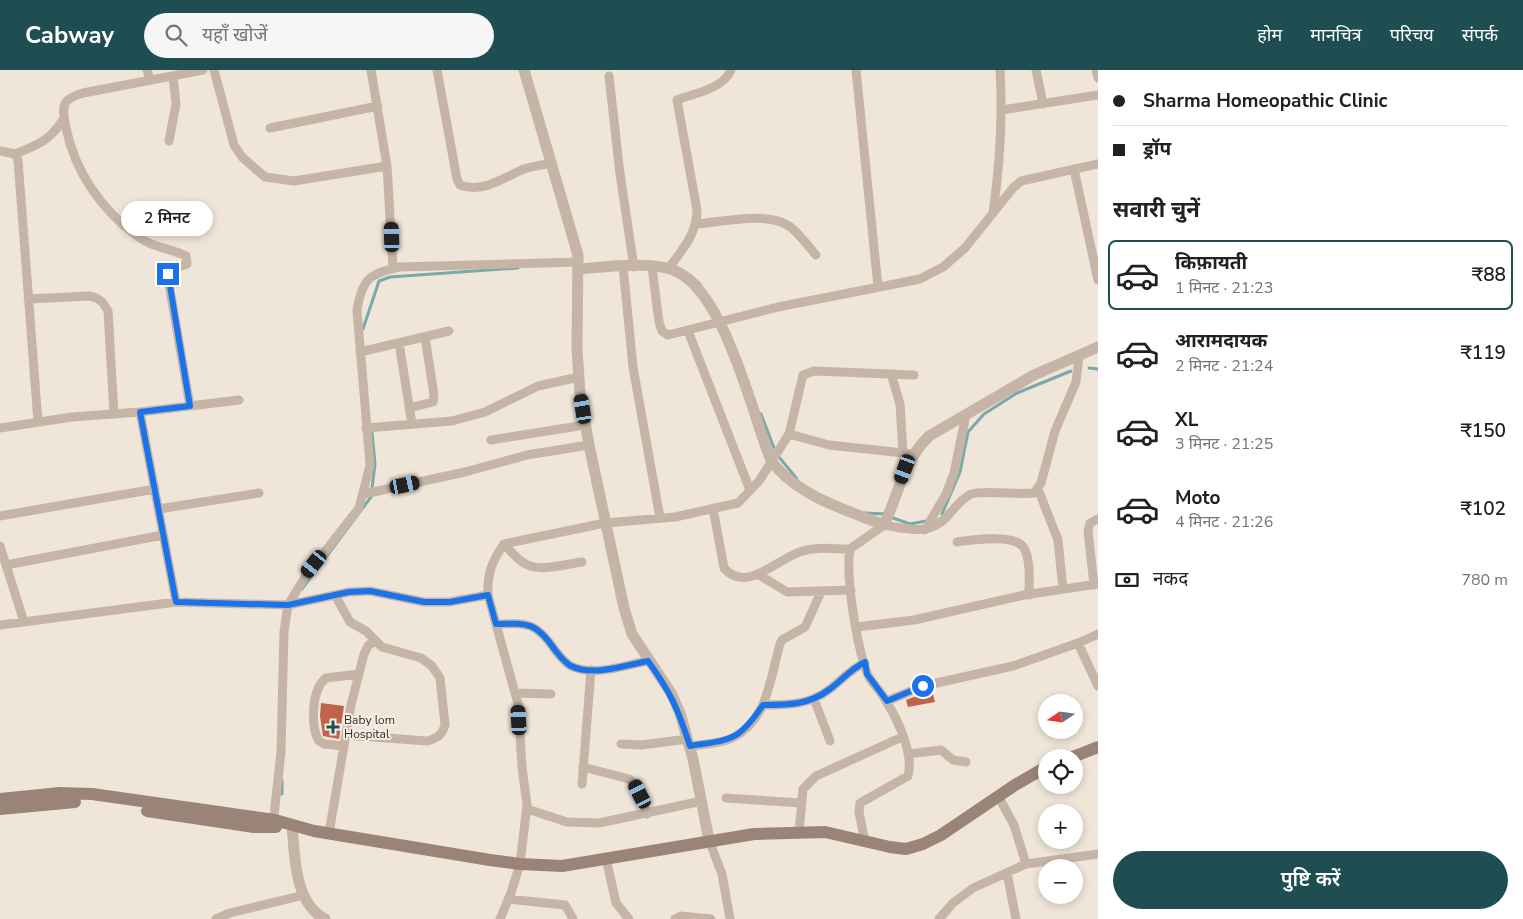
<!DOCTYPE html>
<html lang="hi">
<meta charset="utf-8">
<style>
body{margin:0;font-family:"Nunito Sans","Noto Sans Devanagari",sans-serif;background:#f6f6f6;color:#202124;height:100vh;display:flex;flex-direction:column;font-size:19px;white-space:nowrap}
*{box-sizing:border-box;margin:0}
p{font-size:16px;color:#757577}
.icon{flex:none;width:28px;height:28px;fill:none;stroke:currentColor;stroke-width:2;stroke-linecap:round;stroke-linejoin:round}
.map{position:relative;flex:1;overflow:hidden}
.sheet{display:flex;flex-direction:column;background:#fff;width:425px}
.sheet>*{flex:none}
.top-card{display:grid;align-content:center;height:110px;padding:0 15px;background:#fff}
.needle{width:32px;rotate:257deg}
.controls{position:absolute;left:1038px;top:624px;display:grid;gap:10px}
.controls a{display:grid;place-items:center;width:45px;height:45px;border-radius:50%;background:#fff;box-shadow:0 2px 8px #0003;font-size:25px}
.end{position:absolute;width:22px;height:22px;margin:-11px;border:6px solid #1a73e8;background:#fff;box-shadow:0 0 0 2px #fff}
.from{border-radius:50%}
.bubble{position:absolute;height:35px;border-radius:18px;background:#fff;box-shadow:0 2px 8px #0003;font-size:16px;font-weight:600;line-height:35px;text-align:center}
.car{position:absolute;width:15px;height:30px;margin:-15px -8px;border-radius:6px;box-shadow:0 0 4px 1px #0007;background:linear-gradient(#222 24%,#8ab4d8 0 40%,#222 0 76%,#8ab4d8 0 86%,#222 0)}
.top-card b{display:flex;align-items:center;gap:18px;height:48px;font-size:19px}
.top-card b+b{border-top:1px solid #e0e0e0}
.top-card i{width:12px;height:12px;background:#202124}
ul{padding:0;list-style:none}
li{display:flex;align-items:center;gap:15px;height:70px;margin:0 10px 8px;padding:0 5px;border:2px solid transparent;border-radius:8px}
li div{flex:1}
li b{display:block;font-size:19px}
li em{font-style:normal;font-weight:600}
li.current{border-color:#1f4e52}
li>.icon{width:45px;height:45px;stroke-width:1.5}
h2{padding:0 15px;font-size:22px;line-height:60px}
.pay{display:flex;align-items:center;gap:12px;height:55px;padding:0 15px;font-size:19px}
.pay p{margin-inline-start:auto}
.primary-button{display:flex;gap:10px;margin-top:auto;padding:10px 15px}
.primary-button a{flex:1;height:58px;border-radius:30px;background:#1f4e52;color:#fff;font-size:20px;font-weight:600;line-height:58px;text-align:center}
header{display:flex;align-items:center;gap:30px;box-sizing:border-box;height:70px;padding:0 25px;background:#1f4e52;color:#fff}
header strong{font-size:24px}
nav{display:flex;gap:28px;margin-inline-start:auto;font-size:18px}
.search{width:350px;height:45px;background:#f6f6f6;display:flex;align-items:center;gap:12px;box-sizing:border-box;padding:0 18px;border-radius:28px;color:#757577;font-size:19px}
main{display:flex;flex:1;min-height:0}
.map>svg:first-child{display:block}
</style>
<header>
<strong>Cabway</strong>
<div class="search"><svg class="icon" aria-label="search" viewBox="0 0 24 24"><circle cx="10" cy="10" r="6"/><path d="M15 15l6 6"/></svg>यहाँ खोजें</div>
<nav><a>होम</a><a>मानचित्र</a><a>परिचय</a><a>संपर्क</a></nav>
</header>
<main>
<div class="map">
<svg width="1098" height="849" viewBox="0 0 1098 849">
<rect width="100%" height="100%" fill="#efe5d9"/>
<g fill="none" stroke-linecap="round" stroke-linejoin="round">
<path stroke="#7aa9aa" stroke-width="3" d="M690,205L700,214
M363,259L379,211L390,207L518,198
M1089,298L1098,299
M761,344L774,378
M779,387L797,409
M372,418L375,394L372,362
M865,443L885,444
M942,444L960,402L968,362L984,344L1017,323L1071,301
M893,448L910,454L926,451
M302,519L371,427
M282,724V710"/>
</g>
<path fill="#be6448" d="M932,620L935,632L908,637L906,630Z
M321,633L344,636L339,669L323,666L320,646Z"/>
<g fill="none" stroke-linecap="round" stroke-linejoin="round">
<path stroke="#c6b5a6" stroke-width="9" d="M147,0L150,10
M214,0L234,75L242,87L265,107L294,111L387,96
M371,0L387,96L393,199
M437,0L457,109L460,115C483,124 504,107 524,99C533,96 543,95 552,93
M856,0L878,217
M1036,0L1043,34
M1096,0L1098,8
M609,6L620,104L634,197
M1002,40L1098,25
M270,58L378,36
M169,71L176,34L173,6
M0,81L15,84L18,90L38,352
M15,84C38,75 51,70 64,48
M1074,99L1098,210
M993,143C1000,94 1003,49 1000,0
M697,154C722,152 768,141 789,156C799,163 808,176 816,185
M623,196L633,297L660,448
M652,197L659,252L662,261L668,265L778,237L920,209L943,197L965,178L1013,118L1021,111L1098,94
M668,199C682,180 697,164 697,140L677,30C695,23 723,19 731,0
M28,229L89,226C100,228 103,232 108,241L114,344
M688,261L750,420
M399,273L412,354
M360,282L449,261
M891,304L900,334L903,383
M190,336L168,208L170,200L187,194L186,186C170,178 153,178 137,166C101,139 75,102 66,58C65,50 61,39 66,32C70,27 77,25 83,23L203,0
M409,338L433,332L434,325L425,267
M140,342L239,330
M0,358L72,347L140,342L176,532
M366,358L452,351L485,342L538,316L579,307
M789,364L829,375L913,384
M491,370L585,355
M1038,419L1058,470L1063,519
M364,424L465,402L527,385L589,375
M713,438L724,498C746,524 777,489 800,482C815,476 834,479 850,479
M159,439L259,423
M0,446L155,419
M925,460L946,424L954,403L966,345
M957,472C972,470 1015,463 1024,478C1031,491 1029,511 1029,525
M504,474C510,480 516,489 524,493C539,503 565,494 582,492
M0,476L24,552
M6,495L163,465
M759,505L787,522L851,520
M1094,515L1088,461L1090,453L1098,449
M335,525L350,552L366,561L382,577L421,588L432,596L440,608L445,655C442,665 438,668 427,671L346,665
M496,554C528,553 536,552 555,580C559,585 565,593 571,596C593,607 625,595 648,591
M0,555L176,532L288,535L349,522L370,521L424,532H449L488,525
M857,557L914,550L1024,525L1098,514
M1078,573L1098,564
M515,623L551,624
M814,629L830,671
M887,631L923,616L1013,596L1078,573L1098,616
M763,635C788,635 809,635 830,619C843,609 850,599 865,593
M621,674L641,675L688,669
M344,676L324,674L318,670C311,654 311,620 326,608L359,604
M690,676C703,674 720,674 732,668C768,651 770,608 780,574L782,570L805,557L821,522
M908,684L941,680L953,690L966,692
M583,697L629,709L635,714L647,744
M582,714L591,600
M998,726L1014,755L1026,794
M726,728L801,733
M527,739L567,752L599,753L702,731
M273,755L281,682L284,562L288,535L305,507L359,438L370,395L357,240C362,209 370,203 400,197L578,192
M329,763L351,635L364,584L368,576L375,570
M799,763L803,719L816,706L902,667
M709,770L722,804L730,849
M865,772L859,742L860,733L908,706C914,684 898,650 886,631C881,621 871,613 867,603C857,575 845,507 850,479L884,455C910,460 933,466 951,442C957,435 963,428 971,424C985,420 1017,425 1034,423L1041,413L1055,361L1076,312L1079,287
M606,788L616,833L629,849
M1007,803L1016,849
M508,829L565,835L573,849
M216,849L230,843L304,825
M500,849L511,823L520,794L527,735L522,697L518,634L488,525C487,504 492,491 504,474L605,453L675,447L738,433L759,411L789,364L803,305L814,301L914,305
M675,849L681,846L711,849
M939,849L953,833L973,818L1026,794L1098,784"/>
<path stroke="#c6b5a6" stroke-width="11" d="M524,0L578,185L577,279L580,323L589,375L624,538L632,564L671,623L680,643L693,689L709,770
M579,199C603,197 651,191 673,200C713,214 739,297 752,335C756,346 767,384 772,392C798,426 846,440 884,455C899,423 903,392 929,366L1034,305L1098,277
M292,756C295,786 294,833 325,849"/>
<path stroke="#9a8478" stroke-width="12" d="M1070,688L1098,677
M0,729L60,723L92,724L275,750L314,761L490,790L520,794L562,796L754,764L825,762L890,777L906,779L923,774L941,765L1015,715L1046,697
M0,739L75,732
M147,741L254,757H276"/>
</g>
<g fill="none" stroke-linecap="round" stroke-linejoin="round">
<path stroke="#1a73e8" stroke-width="6" d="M168,204L190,336L140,342L176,532L288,535L349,522L370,521L424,532H450L488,525L496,554C528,553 536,552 555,580C559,585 565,593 571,596C593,607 626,595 648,591C671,623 678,639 690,676C732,669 738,672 763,635C788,635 809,635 830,619C843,609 851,599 865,592L867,604L887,631L923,616"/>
</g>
<path fill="#1f4e52" stroke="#f7efe5" stroke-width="2" d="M330.5 649.5h5v5h5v5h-5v5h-5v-5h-5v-5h5z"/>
<g text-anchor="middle" stroke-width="4" stroke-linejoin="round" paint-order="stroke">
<g font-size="12" fill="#332a26" stroke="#f7efe5" text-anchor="start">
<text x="344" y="654">Baby lom<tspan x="344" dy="14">Hospital</tspan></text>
</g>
</g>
</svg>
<div class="controls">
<a><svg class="needle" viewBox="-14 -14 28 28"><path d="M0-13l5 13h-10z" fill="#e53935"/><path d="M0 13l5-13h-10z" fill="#757577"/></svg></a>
<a><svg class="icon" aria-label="locate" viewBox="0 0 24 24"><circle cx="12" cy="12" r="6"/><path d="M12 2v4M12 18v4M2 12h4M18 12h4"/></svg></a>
<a>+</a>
<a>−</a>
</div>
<i class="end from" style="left:923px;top:616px"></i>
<i class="end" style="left:168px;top:204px"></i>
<div class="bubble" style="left:121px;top:131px;width:92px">2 मिनट</div>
<i class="car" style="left:392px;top:167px;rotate:358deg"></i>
<i class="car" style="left:583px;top:339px;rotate:351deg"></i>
<i class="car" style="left:905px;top:399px;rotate:200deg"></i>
<i class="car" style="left:405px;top:415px;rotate:78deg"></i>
<i class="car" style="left:314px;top:494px;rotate:219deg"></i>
<i class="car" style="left:519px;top:650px;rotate:357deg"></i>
<i class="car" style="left:640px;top:724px;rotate:333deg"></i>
</div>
<section class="sheet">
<div class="top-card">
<b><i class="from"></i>Sharma Homeopathic Clinic</b>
<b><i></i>ड्रॉप</b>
</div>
<h2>सवारी चुनें</h2>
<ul>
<li class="current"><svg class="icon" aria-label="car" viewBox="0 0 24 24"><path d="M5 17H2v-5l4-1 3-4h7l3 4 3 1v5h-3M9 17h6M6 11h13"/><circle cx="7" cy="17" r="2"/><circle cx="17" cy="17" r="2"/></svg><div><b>किफ़ायती</b><p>1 मिनट · 21:23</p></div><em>₹88</em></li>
<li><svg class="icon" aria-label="car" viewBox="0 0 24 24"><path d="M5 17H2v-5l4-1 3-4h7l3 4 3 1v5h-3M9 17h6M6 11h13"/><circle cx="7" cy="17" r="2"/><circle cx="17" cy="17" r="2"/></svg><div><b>आरामदायक</b><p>2 मिनट · 21:24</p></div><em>₹119</em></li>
<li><svg class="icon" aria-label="car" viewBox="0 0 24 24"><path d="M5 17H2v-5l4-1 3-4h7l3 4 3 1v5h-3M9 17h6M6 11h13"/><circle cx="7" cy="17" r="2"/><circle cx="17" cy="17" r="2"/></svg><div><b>XL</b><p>3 मिनट · 21:25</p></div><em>₹150</em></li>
<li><svg class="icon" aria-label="car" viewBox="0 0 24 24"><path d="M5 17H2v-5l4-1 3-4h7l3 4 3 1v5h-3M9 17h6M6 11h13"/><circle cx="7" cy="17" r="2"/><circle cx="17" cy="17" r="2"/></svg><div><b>Moto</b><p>4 मिनट · 21:26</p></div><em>₹102</em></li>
</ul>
<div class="pay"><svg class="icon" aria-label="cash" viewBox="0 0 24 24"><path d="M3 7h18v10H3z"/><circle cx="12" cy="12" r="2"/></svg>नकद<p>780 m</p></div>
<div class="primary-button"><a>पुष्टि करें</a></div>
</section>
</main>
